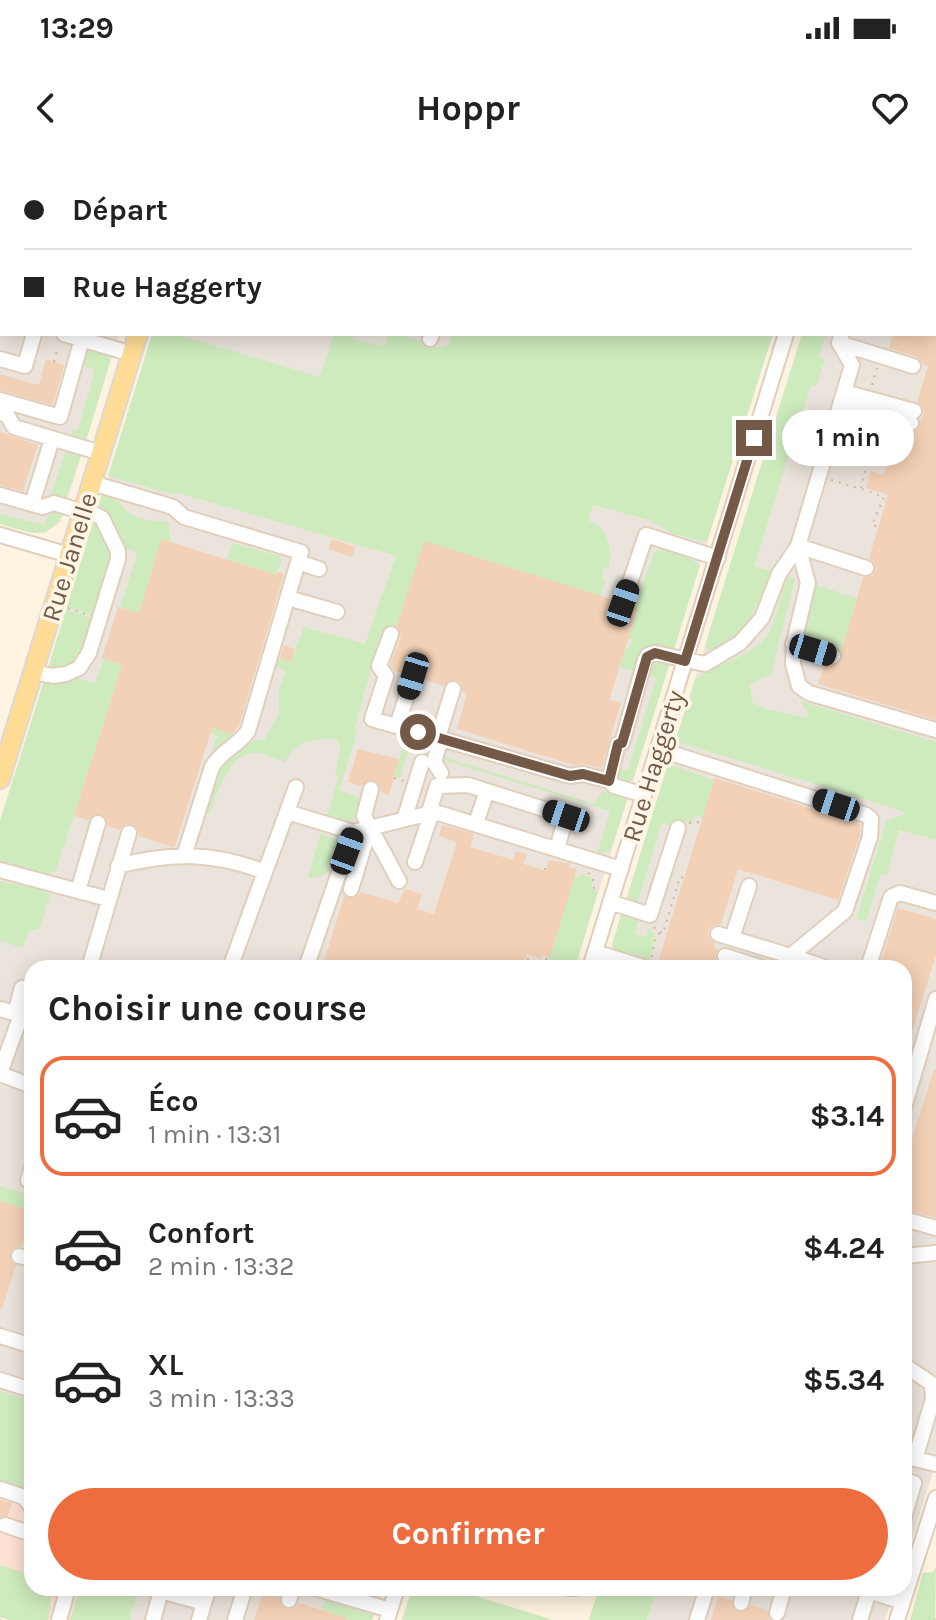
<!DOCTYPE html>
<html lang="fr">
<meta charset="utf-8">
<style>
body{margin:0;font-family:Karla,sans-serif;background:#f2f2f2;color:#222;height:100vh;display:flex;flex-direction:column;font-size:30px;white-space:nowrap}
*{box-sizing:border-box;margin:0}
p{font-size:26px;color:#767676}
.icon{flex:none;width:44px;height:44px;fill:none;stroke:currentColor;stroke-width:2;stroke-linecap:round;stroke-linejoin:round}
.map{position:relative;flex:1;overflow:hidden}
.side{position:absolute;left:24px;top:800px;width:888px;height:636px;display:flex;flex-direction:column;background:#fff;border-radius:24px;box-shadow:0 4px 20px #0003}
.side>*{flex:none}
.top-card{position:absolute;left:0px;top:0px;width:936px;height:176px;box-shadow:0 4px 20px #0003;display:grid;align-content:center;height:176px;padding:0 24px;background:#fff}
.end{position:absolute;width:36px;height:36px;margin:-18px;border:10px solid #745946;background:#fff;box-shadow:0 0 0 4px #fff}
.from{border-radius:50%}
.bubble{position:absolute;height:56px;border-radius:28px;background:#fff;box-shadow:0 4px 20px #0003;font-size:26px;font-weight:700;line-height:56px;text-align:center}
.car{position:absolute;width:24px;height:48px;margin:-24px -12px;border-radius:10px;box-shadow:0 0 6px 2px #0007;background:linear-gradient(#222 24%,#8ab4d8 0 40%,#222 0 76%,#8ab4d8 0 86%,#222 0)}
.top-card b{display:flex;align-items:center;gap:28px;height:76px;font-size:30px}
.top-card b+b{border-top:2px solid #e0e0e0}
.top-card i{width:20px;height:20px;background:#222}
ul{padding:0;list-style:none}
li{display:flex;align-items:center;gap:24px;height:120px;margin:0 16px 12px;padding:0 8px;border:4px solid transparent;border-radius:24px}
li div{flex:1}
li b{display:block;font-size:30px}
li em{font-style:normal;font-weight:700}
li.on{border-color:#ed6d3f}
li>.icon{width:72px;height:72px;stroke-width:1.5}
h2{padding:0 24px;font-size:36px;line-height:96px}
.primary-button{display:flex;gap:16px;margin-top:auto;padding:16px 24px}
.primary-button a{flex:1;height:92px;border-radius:48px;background:#ed6d3f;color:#fff;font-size:32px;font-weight:700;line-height:92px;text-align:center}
.status{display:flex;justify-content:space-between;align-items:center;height:56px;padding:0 40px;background:#fff;direction:ltr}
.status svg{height:22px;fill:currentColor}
header{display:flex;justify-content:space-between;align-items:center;height:104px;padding:0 24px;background:#fff;font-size:36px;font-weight:700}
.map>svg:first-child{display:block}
</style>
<div class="status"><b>13:29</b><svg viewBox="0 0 49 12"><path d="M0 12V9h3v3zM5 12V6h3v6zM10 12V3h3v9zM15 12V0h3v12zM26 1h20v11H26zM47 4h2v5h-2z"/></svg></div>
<header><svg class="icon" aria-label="back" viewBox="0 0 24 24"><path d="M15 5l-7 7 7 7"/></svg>Hoppr<svg class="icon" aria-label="heart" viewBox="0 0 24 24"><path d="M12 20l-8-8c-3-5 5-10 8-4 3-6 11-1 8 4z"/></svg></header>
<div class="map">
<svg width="936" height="1460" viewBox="0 0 936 1460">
<rect width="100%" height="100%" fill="#fdf3e0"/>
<path fill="#fee2d3" d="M0,1314L32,1324V1428H80L70,1460H9L0,1457Z"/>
<path fill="#ebe4dc" d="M0,0H173L2,2V174H119L63,354L60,362L45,373H31L0,364Z
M206,0H566L205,2Z
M934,32L936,651L906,655L886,661L856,758L865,761L881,713L887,715L899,670L936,680V1303L904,1403V808H605L802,174H934Z
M152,174H463L434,196L345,178L323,229Z
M109,313L397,396L433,352L608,408L589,361L592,345L651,361L672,374L707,382L575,808H32V1324L0,1314V661Z
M80,1428H382L372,1460H70Z
M657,1428H896L885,1460H647Z"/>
<path fill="#ceebbe" d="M538,0H807L809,2H537Z
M152,174H176L320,217L334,174H353V179L385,186L389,174H400L441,188L449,184L452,174H773L707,382L672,374L651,361L593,345L589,361C609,368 612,388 609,408L603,407L602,416L605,421L601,436L424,382L397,467C375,478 362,544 355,568L357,574L339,630L360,638L354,659L348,661L327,656L338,619L335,614L341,586L334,578C308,581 298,578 285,602C277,599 268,595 260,593C230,587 218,633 209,654L201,652C211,623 214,605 241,588C249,582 253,579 264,580L279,553V529L286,511L274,506L276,498L291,501L304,467L365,484L396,396L178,333L175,335L108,316Z
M802,174L826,175L819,197L825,199L816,226L811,225L754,406L771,411C759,443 746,481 709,490L705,486L706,482Z
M89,189L108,195L110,202L86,281L71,277L73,270H78L95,210L83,205Z
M66,290L81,295L65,340L52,336L51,334Z
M106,335C117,339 118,342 126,350C135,360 158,363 168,361L171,382L161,379L139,453L120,447L137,395L136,392L124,388L99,345L101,336Z
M55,352L63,354C50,383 24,371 0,364V354L44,365L46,358Z
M94,359C123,390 105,421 94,455L67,447Z
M232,383L280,396L282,401L276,415L227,399Z
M662,389L686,396L700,405L673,493L658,488L637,512L620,508L626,488H629L632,480L629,478L638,448L635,447L654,392Z
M788,416L795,419L771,514L749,524L753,543L767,549L807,558L808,552L800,541L936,582V680L899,670L887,715L881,714L866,761L856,759L886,661L905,654L893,648L675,581L696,519C720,502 753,497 770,472Z
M813,424L857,438L840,494L805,483L802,477Z
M66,449L94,458L78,502L58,510L48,508Z
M104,499L122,505L56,711L41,715L0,702V661L44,521L49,523L74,518L95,523Z
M657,499L670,503L633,620L624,622L615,619L616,608L628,610L656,518L647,514L652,500Z
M212,568L237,575L212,593L217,575L210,573Z
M404,583L433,592L432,596L409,589L400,618L394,616Z
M441,596L594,644L603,631L624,638L627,640L611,690L605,693H597L610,651L440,599Z
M668,604L714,620L702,661L700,656L695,655L692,663L686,661L685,664L674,661L672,666L662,663L637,743L627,737Z
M321,673L341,682L331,693L335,697L327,706L330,710L322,716L308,718Z
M581,714L591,717L592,729L598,731L575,808H545L574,719Z
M0,721L43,730L50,735L40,768L29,771L23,788L0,781Z
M625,754L638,759L635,774L646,777L649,768L655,777L650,800L616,790L612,785L621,755Z
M0,1026L32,1036V1051L0,1041Z
M0,1231L32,1241V1331L0,1321Z
M0,1405L32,1415V1428H53L48,1460H9L0,1457Z
M936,1407L935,1460H910L923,1413L933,1412Z
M80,1428H133L138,1430L134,1443L143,1447L133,1445L130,1459L133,1460H70Z
M412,1428H450L553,1460H402Z
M599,1428H657L647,1460H589Z
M325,1439L374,1455L372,1460H340L341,1456L322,1450Z"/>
<path fill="#f3d1b6" d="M893,174H936V560L818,524L825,504L836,505L842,500L841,491L863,418L872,416L876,410L874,402L869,398L888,335L866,328L871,311L884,315L896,274L906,278L908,272L917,271L924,253L922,245L917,242L928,206L923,204L917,197L889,188Z
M46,199L64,205L53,245L0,230V214L39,225Z
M0,272L38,285L23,331L0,325Z
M161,379L276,415L277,412L284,414L239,566L232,574L212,568L175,686L173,687L139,676L138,670L133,664H126L120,670L107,666V660L102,654H95L88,660L74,656L122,505L102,498L118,447L139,453Z
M332,379L355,387L352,397L328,389Z
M424,381L614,440L615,449L621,453L629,451L633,446L638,448L609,540L621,543L601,608L585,604L574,605L457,569L467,533L463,532L460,522L450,520L444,526L422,519L421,510L415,506L407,508L403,513L394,511L390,505L401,477L397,466Z
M284,485L294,489L291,502L280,498Z
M358,589L399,599L389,635L381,632L380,626L374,620H368L361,626L348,622Z
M715,618L860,664V675L838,740L738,709L721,764L712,766L708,772L710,780L715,783L714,787L718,789L715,797L721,808H668L657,805Z
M442,665L474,674L470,687L513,700L516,691L527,694L524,704L546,711L549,700L570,704L569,707L577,709L550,797L542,795L541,799L527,794L523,808H322L344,736L354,738L361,732L398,743L405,729L422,734L417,749L434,754L457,682L439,676Z
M898,748L936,759V795L906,891H904V808H879Z
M934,909H936V1058L904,1049V1005Z
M0,1041L32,1051L22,1086L15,1087L10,1093V1100L16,1105L2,1149H0Z
M0,1340L12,1343L8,1355L0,1357Z
M263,1432L280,1437L281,1446L287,1450L295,1448L299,1443L347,1458V1460H254Z
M718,1436L731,1440L732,1446L738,1452H744L751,1445L767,1450L770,1460H711Z"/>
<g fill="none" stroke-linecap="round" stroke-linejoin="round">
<defs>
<path id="minor" d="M864,0L871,2
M28,2L29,0
M528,2L529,0
M842,2L843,0
M932,2L933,0
M934,15H936
M0,22H2
M934,73L936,74
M0,85L2,86
M0,157L2,158
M64,174L132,194
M430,179L432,174
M839,183L913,206
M0,199L25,206L34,174
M844,232L914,251
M0,240L60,257L82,179
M841,242L911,263
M0,253L7,255L14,267L101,293
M92,323L173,347L184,357L301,392L248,571C238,586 221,591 212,607L184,696
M0,335L43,347L54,343L83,352
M32,344L52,279
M0,375L69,395
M798,386L808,423L794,482L793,504L799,526L809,533L936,570
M798,386L866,408
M298,402L319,409
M288,438L337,452
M623,443L646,375L718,398
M391,474L379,506L386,516L372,559L570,616L583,614L609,621
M793,484L833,496
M33,512L53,516L66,514L79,508L89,493L118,399V391L102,358L84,349
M397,566L413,516
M438,578L453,529
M658,589L866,655L871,659L870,677L845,751L787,799L785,808
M441,613L434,602L441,579
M371,629L364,656L399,721
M644,635L614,626L609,620L618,584L622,583L645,500L648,495L655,493L705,504L740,483L762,458L779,414L798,386L852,205L839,183L842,174
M287,652L353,672
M429,652L437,626L468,625L566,656L557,689
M405,657L422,602
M476,663L487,631
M415,702L432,652
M118,706C170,692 214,692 265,712
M0,710L108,739
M351,729L370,667
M78,731L98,663
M610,742L650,755L678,668
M718,774L784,794L787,799
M732,778L749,726
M595,792L646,808
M725,796L763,808
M791,796L827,808
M89,808L129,673
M230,808L296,627
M306,808L353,672L435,652L621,709
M590,808L786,174
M868,808L891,737L900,733L936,743
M0,849L32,858
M15,853L22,828
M0,913L21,855
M0,914L32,926
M904,948L936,839
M28,1020L32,1008
M904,1059L936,1068
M19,1096L32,1099
M904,1096L936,1093
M0,1176L32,1186
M904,1205L932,1224L933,1239
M0,1220L32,1230
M936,1240L933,1239L915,1299L936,1304
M904,1320L914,1323L904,1357
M0,1329L24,1337L32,1348
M5,1365L29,1373L32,1371
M152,1428L161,1431L153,1460
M315,1428L390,1450
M569,1428H576
M161,1431L204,1443L199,1460
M289,1440L293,1428
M204,1443L209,1428
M741,1443L745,1428
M777,1453L784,1428
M59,1460L68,1428
M235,1460L245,1428
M387,1460L397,1428
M697,1460L707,1428
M860,1460L869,1431L903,1442
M897,1460L936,1338"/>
<path id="major" d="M191,2L192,0
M0,619L138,174"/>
</defs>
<use href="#minor" stroke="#e1cfbc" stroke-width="18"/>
<use href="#major" stroke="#ded7d3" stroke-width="22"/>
<path stroke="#d8b59a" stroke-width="2" stroke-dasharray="2 6" stroke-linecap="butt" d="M258,2V0
M934,103H936
M54,202L58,187
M872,225L877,208
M831,320L861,329L875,268
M862,329L884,337L872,365L879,367
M68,448L88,455
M394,618L404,621
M689,663L701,662
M545,710L547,702
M588,713L593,718L594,728L599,730
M654,767L657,771L666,774
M652,797L656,776L664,770L680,717L684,718
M525,808L528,799L535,802L534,808
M544,808L547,796
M0,1460H1
M936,1460V1459"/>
<use href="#minor" stroke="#fff" stroke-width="14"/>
<use href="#major" stroke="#ffdc95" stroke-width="18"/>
</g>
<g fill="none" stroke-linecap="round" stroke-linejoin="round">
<path stroke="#745946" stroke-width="10" d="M418,572L570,616L583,614L609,621L618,584L622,583L647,497L655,493L685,501L754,278"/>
</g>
<g text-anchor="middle" stroke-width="7" stroke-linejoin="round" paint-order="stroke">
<g font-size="26" fill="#745946" stroke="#fff6e7">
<text transform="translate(69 397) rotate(-73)" y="9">Rue Janelle</text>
<text transform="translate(653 606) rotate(-73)" y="9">Rue Haggerty</text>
</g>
</g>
</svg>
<i class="end from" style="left:418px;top:572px"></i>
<i class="end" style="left:754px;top:278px"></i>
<div class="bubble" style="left:782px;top:250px;width:132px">1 min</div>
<i class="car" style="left:623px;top:443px;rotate:19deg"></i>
<i class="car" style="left:813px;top:490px;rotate:107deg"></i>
<i class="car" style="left:413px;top:516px;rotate:197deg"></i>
<i class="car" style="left:836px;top:645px;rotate:288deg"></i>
<i class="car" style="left:566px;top:656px;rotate:288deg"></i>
<i class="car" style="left:347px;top:691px;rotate:20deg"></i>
<div class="top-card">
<b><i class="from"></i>Départ</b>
<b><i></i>Rue Haggerty</b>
</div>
<section class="side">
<h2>Choisir une course</h2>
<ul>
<li class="on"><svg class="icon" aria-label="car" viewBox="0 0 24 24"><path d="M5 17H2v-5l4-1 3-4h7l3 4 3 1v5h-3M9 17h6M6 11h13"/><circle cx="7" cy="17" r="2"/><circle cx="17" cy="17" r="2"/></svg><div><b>Éco</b><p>1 min · 13:31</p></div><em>$3.14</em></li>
<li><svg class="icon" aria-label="car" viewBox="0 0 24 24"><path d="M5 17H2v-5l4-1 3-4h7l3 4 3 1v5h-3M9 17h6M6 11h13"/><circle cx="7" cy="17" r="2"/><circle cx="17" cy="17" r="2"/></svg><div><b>Confort</b><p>2 min · 13:32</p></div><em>$4.24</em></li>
<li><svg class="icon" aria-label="car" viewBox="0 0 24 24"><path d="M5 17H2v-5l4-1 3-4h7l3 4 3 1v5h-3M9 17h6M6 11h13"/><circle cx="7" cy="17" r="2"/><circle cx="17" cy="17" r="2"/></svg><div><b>XL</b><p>3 min · 13:33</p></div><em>$5.34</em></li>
</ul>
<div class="primary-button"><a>Confirmer</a></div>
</section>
</div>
